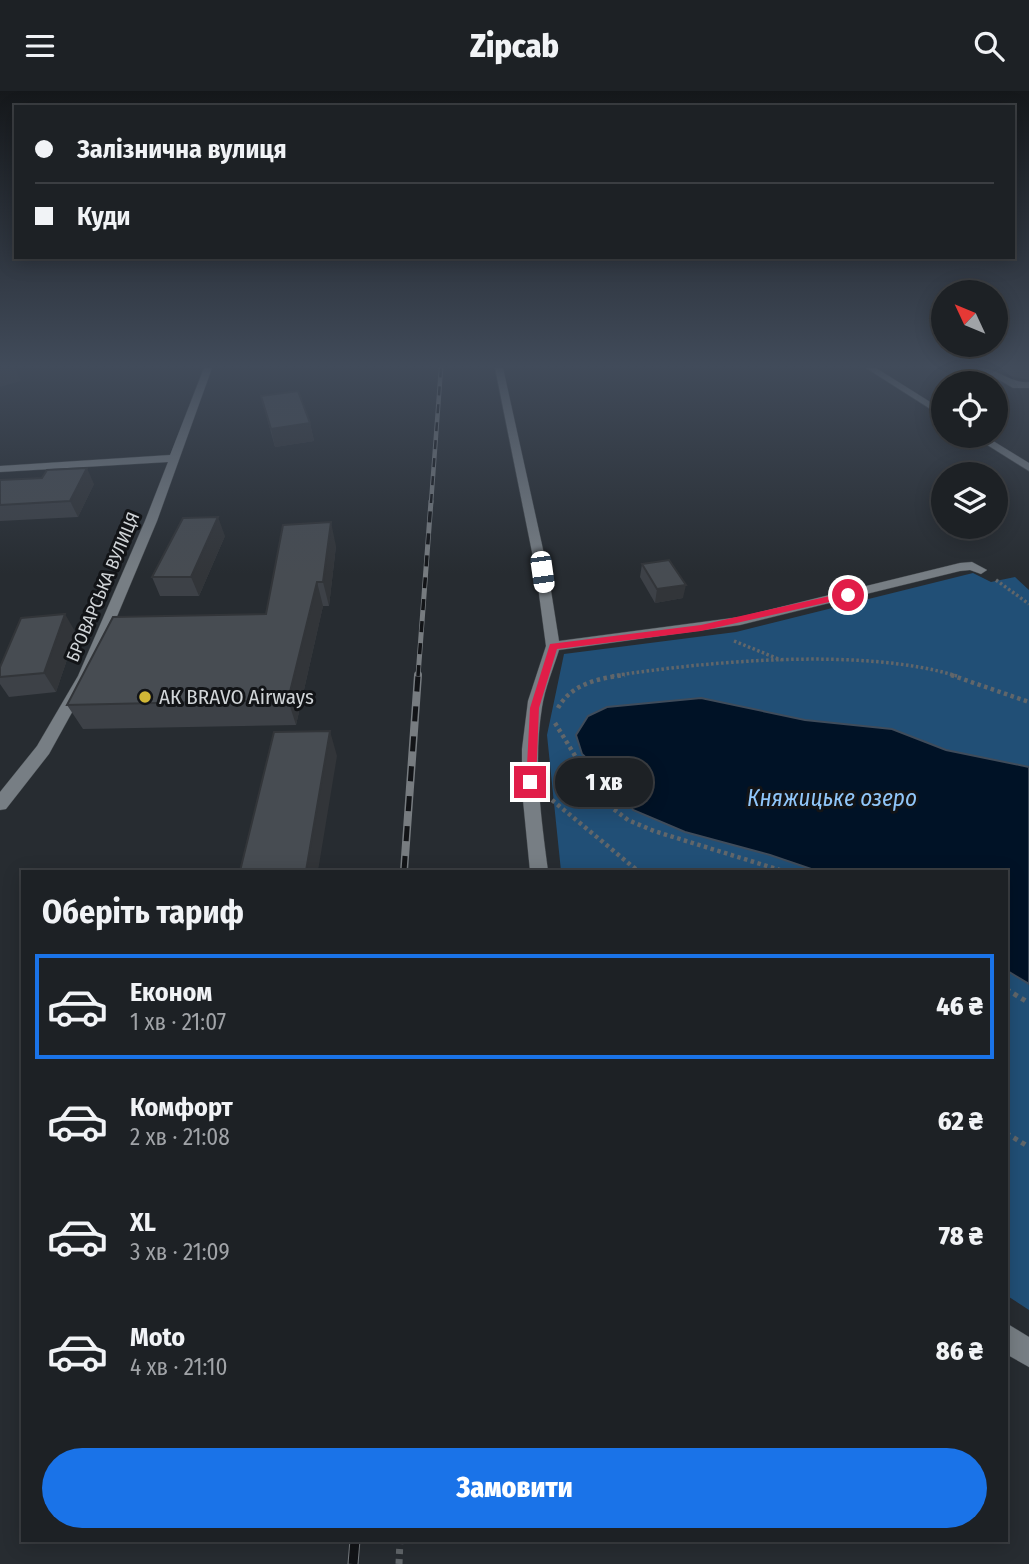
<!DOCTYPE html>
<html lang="uk">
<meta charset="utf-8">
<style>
body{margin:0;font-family:"Fira Sans Condensed",sans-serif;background:#2a2e32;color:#f1f3f6;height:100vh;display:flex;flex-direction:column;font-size:26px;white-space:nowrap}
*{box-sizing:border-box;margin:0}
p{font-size:23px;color:#a0a3a7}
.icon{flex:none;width:38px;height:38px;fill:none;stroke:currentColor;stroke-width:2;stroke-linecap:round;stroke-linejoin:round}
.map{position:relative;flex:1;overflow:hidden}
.sheet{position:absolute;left:21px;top:779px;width:987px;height:672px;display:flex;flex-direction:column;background:#1d2125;border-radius:0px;box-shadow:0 4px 18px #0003,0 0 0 2px #3b3e42}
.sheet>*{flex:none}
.hud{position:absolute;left:14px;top:14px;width:1001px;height:154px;border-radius:0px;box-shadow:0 4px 18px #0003,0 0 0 2px #3b3e42;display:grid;align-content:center;height:154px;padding:0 21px;background:#1d2125}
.needle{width:46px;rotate:314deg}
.fabs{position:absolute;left:931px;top:189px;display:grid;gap:14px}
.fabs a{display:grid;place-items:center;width:77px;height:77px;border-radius:50%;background:#1d2125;box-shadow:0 4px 18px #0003,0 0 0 2px #3b3e42;font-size:35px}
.end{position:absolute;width:32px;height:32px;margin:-16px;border:9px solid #e11d48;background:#fff;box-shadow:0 0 0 4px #fff}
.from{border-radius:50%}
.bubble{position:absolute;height:49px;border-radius:24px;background:#1d2125;box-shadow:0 4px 18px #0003,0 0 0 2px #3b3e42;font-size:23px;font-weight:800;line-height:49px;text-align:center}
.car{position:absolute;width:21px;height:42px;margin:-21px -10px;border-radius:9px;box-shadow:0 0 5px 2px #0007;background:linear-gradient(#fff 24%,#345 0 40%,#fff 0 76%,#345 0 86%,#fff 0)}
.hud b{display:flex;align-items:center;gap:24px;height:66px;font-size:26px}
.hud b+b{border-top:2px solid #3b3e42}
.hud i{width:18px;height:18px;background:#f1f3f6}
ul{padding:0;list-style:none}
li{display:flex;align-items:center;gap:21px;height:105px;margin:0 14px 10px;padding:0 7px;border:4px solid transparent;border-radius:0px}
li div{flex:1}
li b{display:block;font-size:26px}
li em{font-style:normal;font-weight:800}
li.current{border-color:#1a73e8}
li>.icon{width:63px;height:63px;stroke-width:1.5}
h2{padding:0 21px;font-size:32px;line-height:84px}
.cta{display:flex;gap:14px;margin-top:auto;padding:14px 21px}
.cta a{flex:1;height:80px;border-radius:42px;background:#1a73e8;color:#fff;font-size:28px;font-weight:800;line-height:80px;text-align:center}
header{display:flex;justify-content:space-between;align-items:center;height:91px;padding:0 21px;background:#1d2125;font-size:32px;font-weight:800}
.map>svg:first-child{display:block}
</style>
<header><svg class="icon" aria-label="menu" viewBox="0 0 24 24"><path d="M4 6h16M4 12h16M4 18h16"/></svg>Zipcab<svg class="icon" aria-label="search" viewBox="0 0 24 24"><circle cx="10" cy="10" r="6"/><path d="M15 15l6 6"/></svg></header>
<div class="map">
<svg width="1029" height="1473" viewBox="0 0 1029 1473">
<rect width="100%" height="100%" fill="#272c31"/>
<path fill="#214f76" d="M973,482L991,491L1015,486L1029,499V1219L1006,1204V780H561L547,644L564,563L736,541Z"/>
<path fill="#001226" stroke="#3f4c5b" stroke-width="2" d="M701,607L805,629L892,638L946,659L1029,676V893L1006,879V780H817L770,764L685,741L633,719L622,700L582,663L576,644L588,625L607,616Z"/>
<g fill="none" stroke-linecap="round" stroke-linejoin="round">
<defs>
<path id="minor" d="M204,277H212L157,430L92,585L49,663L6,718L0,719V701L37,655L78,585L145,430L168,371L0,381V375L170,364Z
M495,277H503L548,481L559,550L740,526L960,472L972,471L987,479L981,483L970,479L960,480L740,534L559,559C553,578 545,597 542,616C533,671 541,726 548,780H530L522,699V658L528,610L546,555L536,481Z
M866,277H876L943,319V326Z
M979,277C998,277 1010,293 1029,291V297H1013Z
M973,345H985L1029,372V380Z
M1006,1232L1029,1246V1276L1006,1263Z"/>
</defs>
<use href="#minor" stroke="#42474b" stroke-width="1"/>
<path stroke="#61666a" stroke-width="3.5" stroke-dasharray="2.5 2.5" stroke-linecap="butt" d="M996,489L1029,513
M734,550L781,569
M612,585C710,570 862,556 957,585"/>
<path stroke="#61666a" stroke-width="4.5" stroke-dasharray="3.5 3.5" stroke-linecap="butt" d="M951,584L1029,611
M558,617C571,593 599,587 625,584
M555,632L593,694L611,716L628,729L654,740L783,780
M552,709L638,780"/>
<path stroke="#61666a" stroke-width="5" stroke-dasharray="4.5 4.5" stroke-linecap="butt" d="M1006,898L1029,912
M1006,1042L1029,1056"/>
<path stroke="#61666a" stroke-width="7" stroke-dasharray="5 5" stroke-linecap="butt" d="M399,1473L400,1449"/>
<use href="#minor" fill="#777e84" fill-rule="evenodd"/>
<defs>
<path id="rail-far3" d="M431,412L441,277"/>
<path id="rail-far2" d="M418,585L431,410"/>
<path id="rail-far1" d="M404,780L418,584"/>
<path id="rail" d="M353,1473L355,1449"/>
</defs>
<use href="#rail-far3" stroke="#777c80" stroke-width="4.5"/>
<use href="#rail-far2" stroke="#777c80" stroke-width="5"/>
<use href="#rail-far1" stroke="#777c80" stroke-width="8"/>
<use href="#rail" stroke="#777c80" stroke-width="11"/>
<use href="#rail-far3" stroke="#121417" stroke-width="2.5" stroke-dasharray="9" stroke-linecap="butt"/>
<use href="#rail-far2" stroke="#121417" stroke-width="3.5" stroke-dasharray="11" stroke-linecap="butt"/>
<use href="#rail-far1" stroke="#121417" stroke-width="5" stroke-dasharray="15" stroke-linecap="butt"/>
<use href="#rail" stroke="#121417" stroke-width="9" stroke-dasharray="25" stroke-linecap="butt"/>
</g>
<path fill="#3d4147" d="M995,277H1029V289L1011,285Z
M261,305L310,332L314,350L275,356Z
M0,389L94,393L78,426L0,430Z
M225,445L199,505H160L152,486Z
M336,455L329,515H323L296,634L83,638L67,614L266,523Z
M642,473L683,507L655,512L640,486Z
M76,542L56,601L9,606L0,593V576Z"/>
<path fill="#323539" d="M0,277H15L21,290L0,296Z
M310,332L314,350L275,356L271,338Z
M87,377L94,393L78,426L70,410Z
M218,426L225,445L199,505L191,486Z
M331,431L336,455L329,515L323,491Z
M317,491L323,515L296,634L288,609Z
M686,494L683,507L655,512L657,498Z
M65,523L76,542L56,601L44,582Z
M330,640L337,665L318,780H306Z"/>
<path fill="#474c52" stroke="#323539" stroke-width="2" d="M298,300L310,332L271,338L261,305Z
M87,377L70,410L0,414V389L42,387L47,379Z
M218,426L191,486H152L183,427Z
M331,431L323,491H317L288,609L67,614L113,526L266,523L283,434Z
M669,469L686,494L657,498L642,473Z
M65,523L44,582L0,586V576L21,527Z
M330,640L306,780H240L274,641Z"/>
<linearGradient id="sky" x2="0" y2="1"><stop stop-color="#15181b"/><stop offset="0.57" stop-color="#414b5a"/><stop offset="1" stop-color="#414b5a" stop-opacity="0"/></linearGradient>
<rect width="1029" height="483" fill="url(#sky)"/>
<path fill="#e11d48" d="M848,501L851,506L701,540L557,558L539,617L536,691L530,695L526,694L530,617L550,553L701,534Z"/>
<circle fill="#d1b736" stroke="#121417" stroke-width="2.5" cx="145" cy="606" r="7"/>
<g text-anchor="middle" stroke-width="6" stroke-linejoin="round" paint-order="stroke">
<g font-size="18" fill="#d1d5d8" stroke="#121417">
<text transform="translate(103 496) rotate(-67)" y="6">БРОВАРСЬКА ВУЛИЦЯ</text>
</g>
<g font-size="21" fill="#d1d5d8" stroke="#121417" text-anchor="start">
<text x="159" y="613">АК BRAVO Airways</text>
</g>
<g font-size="23" font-style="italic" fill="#90c6f9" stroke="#121417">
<text x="832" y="715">Княжицьке озеро</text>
</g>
</g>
</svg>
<div class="fabs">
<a><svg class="needle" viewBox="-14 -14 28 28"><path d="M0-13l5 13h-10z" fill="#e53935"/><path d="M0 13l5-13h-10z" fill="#a0a3a7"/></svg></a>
<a><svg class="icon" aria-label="locate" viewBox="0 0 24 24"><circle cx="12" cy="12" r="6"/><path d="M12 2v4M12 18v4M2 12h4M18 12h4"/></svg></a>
<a><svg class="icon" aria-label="layers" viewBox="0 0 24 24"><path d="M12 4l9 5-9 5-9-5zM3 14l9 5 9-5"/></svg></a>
</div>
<i class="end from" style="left:848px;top:504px"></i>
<i class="end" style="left:530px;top:691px"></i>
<div class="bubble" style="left:555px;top:667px;width:98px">1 хв</div>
<i class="car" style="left:542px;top:481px;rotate:172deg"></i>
<div class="hud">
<b><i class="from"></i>Залізнична вулиця</b>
<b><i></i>Куди</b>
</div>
<section class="sheet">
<h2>Оберіть тариф</h2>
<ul>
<li class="current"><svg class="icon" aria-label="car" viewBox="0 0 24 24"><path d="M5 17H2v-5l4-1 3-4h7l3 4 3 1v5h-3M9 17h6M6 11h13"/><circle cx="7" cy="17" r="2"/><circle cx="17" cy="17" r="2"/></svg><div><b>Економ</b><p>1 хв · 21:07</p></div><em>46 ₴</em></li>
<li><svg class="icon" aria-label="car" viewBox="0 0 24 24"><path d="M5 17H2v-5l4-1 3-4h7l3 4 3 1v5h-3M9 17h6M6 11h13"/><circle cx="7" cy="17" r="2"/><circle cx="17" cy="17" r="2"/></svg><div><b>Комфорт</b><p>2 хв · 21:08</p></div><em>62 ₴</em></li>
<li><svg class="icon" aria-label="car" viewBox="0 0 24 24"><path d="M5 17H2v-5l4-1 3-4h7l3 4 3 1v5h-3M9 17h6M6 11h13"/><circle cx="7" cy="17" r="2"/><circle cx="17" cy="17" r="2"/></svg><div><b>XL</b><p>3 хв · 21:09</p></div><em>78 ₴</em></li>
<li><svg class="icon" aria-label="car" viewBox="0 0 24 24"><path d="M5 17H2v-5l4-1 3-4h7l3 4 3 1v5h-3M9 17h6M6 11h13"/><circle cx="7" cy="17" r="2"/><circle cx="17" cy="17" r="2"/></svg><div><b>Moto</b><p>4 хв · 21:10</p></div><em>86 ₴</em></li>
</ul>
<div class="cta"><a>Замовити</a></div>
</section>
</div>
